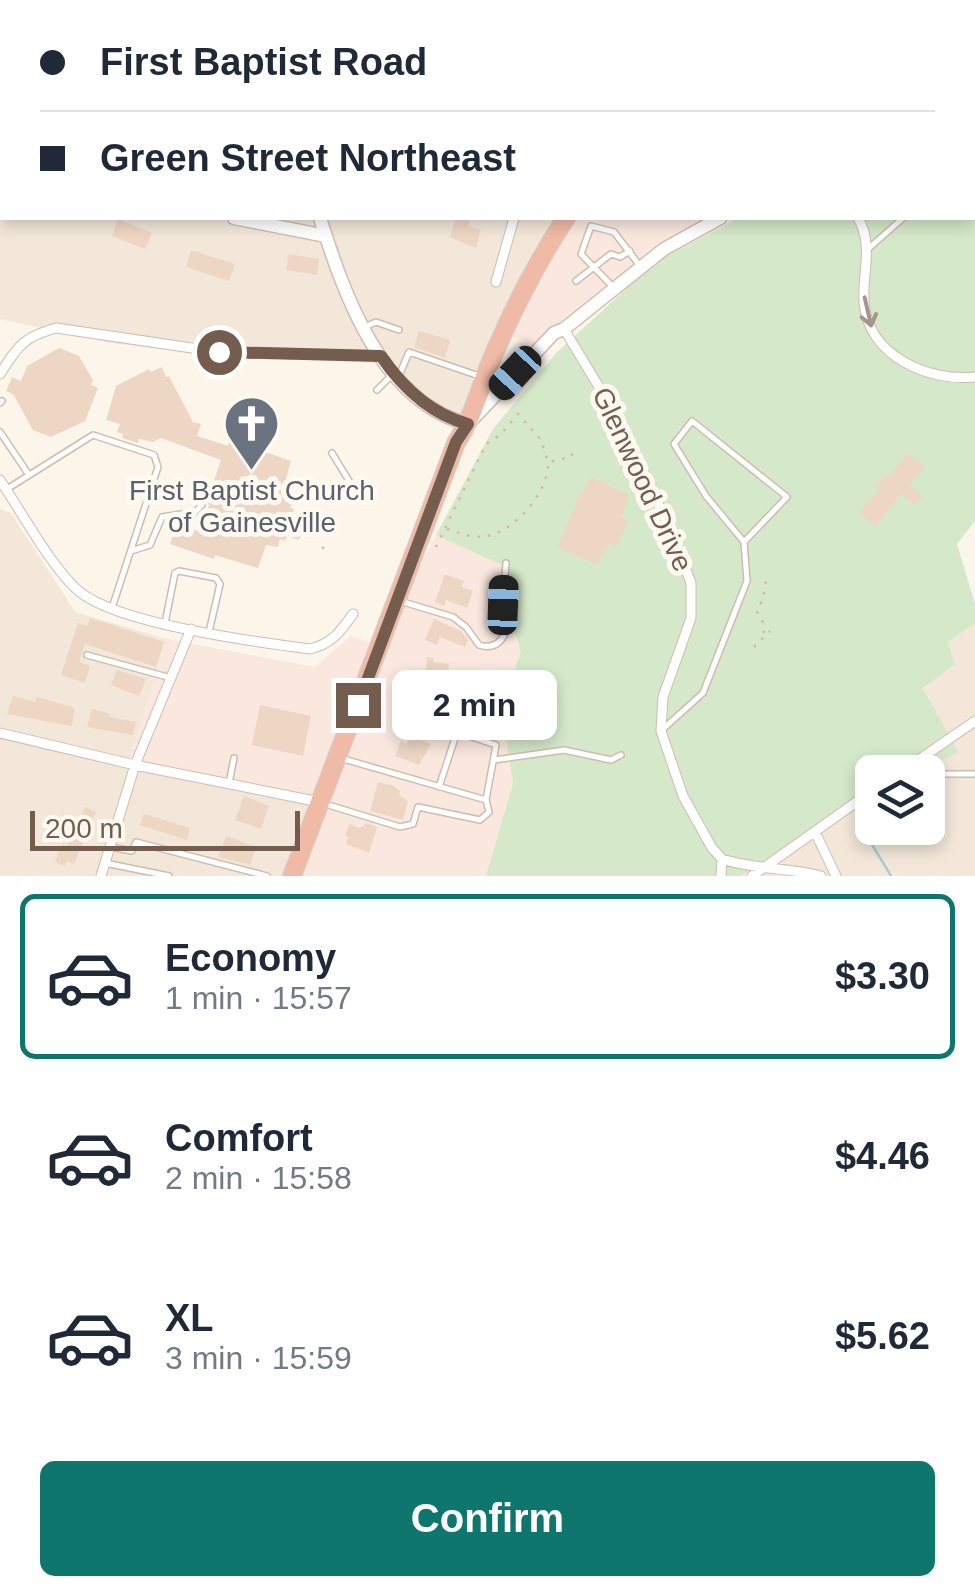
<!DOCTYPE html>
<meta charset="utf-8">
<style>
body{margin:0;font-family:Arial,sans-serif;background:#f6f6f7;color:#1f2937;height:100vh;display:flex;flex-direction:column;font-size:38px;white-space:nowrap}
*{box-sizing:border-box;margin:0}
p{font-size:32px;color:#747a83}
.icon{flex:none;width:55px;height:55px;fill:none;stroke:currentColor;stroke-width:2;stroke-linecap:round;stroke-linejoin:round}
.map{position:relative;height:876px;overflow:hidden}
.panel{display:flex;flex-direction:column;background:#fff;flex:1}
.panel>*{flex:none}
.hud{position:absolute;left:0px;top:0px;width:975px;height:220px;box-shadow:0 5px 15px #0003;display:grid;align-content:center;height:220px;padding:0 40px;background:#fff}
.buttons{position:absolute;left:855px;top:755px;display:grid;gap:20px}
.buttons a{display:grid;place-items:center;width:90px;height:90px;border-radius:15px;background:#fff;box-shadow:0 5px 15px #0003;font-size:50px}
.scale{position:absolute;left:30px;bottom:25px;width:270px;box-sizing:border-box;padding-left:10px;border:5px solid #745d4f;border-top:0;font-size:28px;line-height:35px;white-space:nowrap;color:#745d4f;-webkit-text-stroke:8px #fef9f1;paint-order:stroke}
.end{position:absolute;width:45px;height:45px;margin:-22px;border:12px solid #745d4f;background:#fff;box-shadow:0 0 0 5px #fff}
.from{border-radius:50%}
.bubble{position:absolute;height:70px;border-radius:15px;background:#fff;box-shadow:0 5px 15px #0003;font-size:32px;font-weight:600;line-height:70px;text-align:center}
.car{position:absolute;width:30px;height:60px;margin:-30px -15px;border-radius:12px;box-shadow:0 0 8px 2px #0007;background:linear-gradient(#222 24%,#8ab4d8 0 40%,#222 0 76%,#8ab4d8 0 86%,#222 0)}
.hud b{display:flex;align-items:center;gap:35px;height:95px;font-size:38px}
.hud b+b{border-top:2px solid #e0e1e3}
.hud i{width:25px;height:25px;background:#1f2937}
ul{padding:18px 0 0;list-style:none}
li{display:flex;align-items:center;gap:30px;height:165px;margin:0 20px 15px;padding:0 20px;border:5px solid transparent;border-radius:15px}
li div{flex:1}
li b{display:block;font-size:38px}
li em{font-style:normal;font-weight:600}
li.on{border-color:#0f766e}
li>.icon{width:90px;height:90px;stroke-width:1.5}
.cta{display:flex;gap:20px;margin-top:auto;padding:20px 40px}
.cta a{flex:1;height:115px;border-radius:15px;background:#0f766e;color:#fff;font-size:40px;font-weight:600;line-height:115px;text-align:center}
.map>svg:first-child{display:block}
</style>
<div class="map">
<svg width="975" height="876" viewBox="0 0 975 876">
<rect width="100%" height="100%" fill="#fbf5ea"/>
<path fill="#f2e7d9" d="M0,0H705L2,2V218H571L506,335L472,438L415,403L376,363L214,356L106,342L0,319Z
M0,509L11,513L75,612L167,639L130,759L329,799L295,876H0Z
M975,623V876H740L872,798V828H928V772H918L957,752L923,687L955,666L948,642Z"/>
<path fill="#fae8df" d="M571,218H738L656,262L547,348L506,335Z
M436,535L509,567V610L521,652L501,707L513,783L486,876H295L329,799L130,759L167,639L315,667L351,636L380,646Z"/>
<path fill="#d5e8c9" d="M973,172H975V521L957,544L975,604V623L948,642L955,665L923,688L958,752L918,772H872V798L740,876H486L513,783L501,707L521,652L509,610V568L436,535L493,429L557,352L656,262L738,218H972Z"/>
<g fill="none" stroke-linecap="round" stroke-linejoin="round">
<path stroke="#a7cdd4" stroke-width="2.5" d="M859,823L891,876"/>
</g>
<path fill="#eed6c4" d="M456,218L470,221L468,226L481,230L476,248L450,237Z
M118,219L152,233L145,249L112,236Z
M191,250L235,264L229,281L186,267Z
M289,254L319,259L317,275L286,270Z
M419,331L450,340L445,358L414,347Z
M59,348L79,356L93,380L91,385L98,388L85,421L51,437L33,430L13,394L6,391L12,377L21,381L27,366Z
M162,367L166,377L169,376L193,422L201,424L197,436L228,446L234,426L254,432L250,447L291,461L282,493L293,501L290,508L294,509L293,514L306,518L299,540L287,535L285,541L280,539L278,547L266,545L258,568L215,555L214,559L170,544L177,524L201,532L209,505L205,499L196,501L199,489L210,493L221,460L161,438L153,442L139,439L138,443L122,438L123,434L117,432L120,424L106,420L116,386L149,369L151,372Z
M909,454L925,467L909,485L922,497L915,505L902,494L876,526L860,514L861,508L879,490L875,487L886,474L890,477L905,455Z
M590,477L629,495L621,518L628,521L616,547L609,544L597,565L558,547L581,491L583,492Z
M445,574L464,581L462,587L473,591L467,608L446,600L444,606L435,602Z
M90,618L164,642L156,667L85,644L79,662L90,666L85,683L61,675L78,623L87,626Z
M434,619L461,631L468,640L465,647L440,637L437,645L425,640Z
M427,657L434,658L433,662L449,664L446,685L424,682Z
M117,670L146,679L139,696L111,685Z
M13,696L35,702L37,697L75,708L72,726L7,714Z
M260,705L311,716L303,756L252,745Z
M92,709L110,714L109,717L136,722L133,735L87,727Z
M410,736L431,744L419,765L395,756L401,741L407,744Z
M378,782L394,786L400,791L399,795L408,801L403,820L370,811Z
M244,796L269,806L261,829L235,820Z
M85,807L96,812L74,864L67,861L65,866L55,862L62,844L67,846Z
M144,814L190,828L187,840L140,825Z
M367,823L377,827L369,853L346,844L348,837L345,836L349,824L360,828Z
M226,836L256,847L250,865L218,857Z"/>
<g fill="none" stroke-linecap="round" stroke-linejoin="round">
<defs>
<path id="lane" d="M784,0L785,2
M939,0L940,2
M948,0L949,2
M972,147L975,155
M868,249L903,218
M576,281L611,254L620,257L630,251
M613,287L581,254L591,226L614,232L640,266
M367,326L376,322L399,330
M399,376L409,352L482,377
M377,390L391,376
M0,403L2,401
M0,432L29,475
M332,453L360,499
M7,489L93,435L154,455L158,467L112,608
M131,551L150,545L162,517L195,512L202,505
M400,601L453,617L466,627L479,645C492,649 501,644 506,631L503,605L506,563
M165,623L175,573L179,571L216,578L220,584L209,632
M87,655L171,678
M663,729L703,693L747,581L744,542L706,496L674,444L692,421L787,497L744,542
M340,758L486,800
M494,760L564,750L611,760L621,755
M920,760L934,774H975
M229,783L234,758
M322,803L400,827L413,824L418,807L480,820L489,812L486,800L496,745L457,732L439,787
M110,847L132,851L136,842L267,876
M105,863L169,876"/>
<path id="street" d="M30,2L31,0
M592,2L593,0
M0,128L2,117
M972,175H975
M972,194L975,196
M858,218C874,245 862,273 864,302C868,356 928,382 975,377
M496,282L514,218
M564,329L611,407L670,528L691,583V618L663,697L661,731L683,796L712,848L722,859L721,876
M0,374C18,346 23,337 56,328L219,352L381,356
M0,480C21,511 53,570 80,592C119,624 256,642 310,649C332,644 340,632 353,614
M0,733L135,765L320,802
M901,772L975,721
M815,832L836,876
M722,859C755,870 788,867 821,876
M101,876L135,765L191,629
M752,876L872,791"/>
<path id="secondary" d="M243,0L245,2
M257,0L258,2
M972,86L975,85
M0,169H2
M234,218L326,236
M320,218C344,294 381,402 468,424L554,333L564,329L664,249L720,218"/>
<path id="highway" d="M707,2L709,0
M292,876L456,443C475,413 482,380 496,349C516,303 539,259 566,218"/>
</defs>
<use href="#lane" stroke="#cdbdb1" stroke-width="8"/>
<use href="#street" stroke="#cdbdb1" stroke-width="11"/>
<use href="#secondary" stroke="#cfbeaf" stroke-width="15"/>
<use href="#highway" stroke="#d8d2ce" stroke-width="20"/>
<path stroke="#d3b9a7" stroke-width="2.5" stroke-dasharray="2.5 8" stroke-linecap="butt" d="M447,529C459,533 474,539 487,536C516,531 548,491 548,464
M322,547L329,553
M436,547L486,444L501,434L518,414L541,440L548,462L571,457L573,451
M764,633L762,618L757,612L763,598L767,575
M754,647L770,631"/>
<use href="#lane" stroke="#fff" stroke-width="5"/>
<use href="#street" stroke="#fff" stroke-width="9"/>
<use href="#secondary" stroke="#fff" stroke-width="12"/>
<use href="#highway" stroke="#efbba7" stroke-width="18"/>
</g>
<defs><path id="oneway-shaft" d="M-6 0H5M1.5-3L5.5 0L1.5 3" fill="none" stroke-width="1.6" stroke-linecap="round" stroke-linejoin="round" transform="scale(2.5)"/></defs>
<use stroke="#a5968d" href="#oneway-shaft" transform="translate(868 312) rotate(77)"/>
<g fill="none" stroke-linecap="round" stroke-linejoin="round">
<path stroke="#745d4f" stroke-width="12" d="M219,352L381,356C403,388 430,414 468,424L456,442L358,705"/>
</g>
<defs>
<symbol id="church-pin" viewBox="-11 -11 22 30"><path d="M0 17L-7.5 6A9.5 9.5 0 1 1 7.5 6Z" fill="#6b7280" stroke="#fef9f1"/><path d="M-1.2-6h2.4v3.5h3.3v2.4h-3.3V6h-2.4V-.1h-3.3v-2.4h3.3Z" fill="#fff"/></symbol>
</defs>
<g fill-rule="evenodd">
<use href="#church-pin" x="220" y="392" width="63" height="86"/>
</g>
<g text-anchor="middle" stroke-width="10" stroke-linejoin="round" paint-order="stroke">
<g font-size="28" fill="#745d4f" stroke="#fef9f1">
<text transform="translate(643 479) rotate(65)" y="10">Glenwood Drive</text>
</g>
<g font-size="28" fill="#5b616d" stroke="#fef9f1">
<text x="252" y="500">First Baptist Church<tspan x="252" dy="32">of Gainesville</tspan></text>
</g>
</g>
</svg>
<div class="buttons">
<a><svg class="icon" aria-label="layers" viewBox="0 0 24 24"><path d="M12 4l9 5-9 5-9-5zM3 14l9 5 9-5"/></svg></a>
</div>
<div class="scale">200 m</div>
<i class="end from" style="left:219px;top:352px"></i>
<i class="end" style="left:358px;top:705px"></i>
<div class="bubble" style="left:392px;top:670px;width:165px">2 min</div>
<i class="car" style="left:515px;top:373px;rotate:223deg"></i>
<i class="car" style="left:503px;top:605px;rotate:2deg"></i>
<div class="hud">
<b><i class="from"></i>First Baptist Road</b>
<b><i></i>Green Street Northeast</b>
</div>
</div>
<section class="panel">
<ul>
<li class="on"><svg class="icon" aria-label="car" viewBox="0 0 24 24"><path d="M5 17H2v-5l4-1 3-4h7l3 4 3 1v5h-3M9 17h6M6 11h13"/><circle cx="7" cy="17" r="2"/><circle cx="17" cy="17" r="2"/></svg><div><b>Economy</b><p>1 min · 15:57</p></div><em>$3.30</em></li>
<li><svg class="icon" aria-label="car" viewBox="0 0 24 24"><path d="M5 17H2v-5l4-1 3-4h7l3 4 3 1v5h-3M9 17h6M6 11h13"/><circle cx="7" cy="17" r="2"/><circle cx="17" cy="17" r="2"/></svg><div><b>Comfort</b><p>2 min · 15:58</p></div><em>$4.46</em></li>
<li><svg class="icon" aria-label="car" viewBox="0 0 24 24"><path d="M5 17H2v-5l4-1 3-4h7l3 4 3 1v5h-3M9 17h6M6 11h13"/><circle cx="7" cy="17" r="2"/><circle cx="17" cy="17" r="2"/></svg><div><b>XL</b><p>3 min · 15:59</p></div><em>$5.62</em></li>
</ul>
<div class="cta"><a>Confirm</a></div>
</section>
